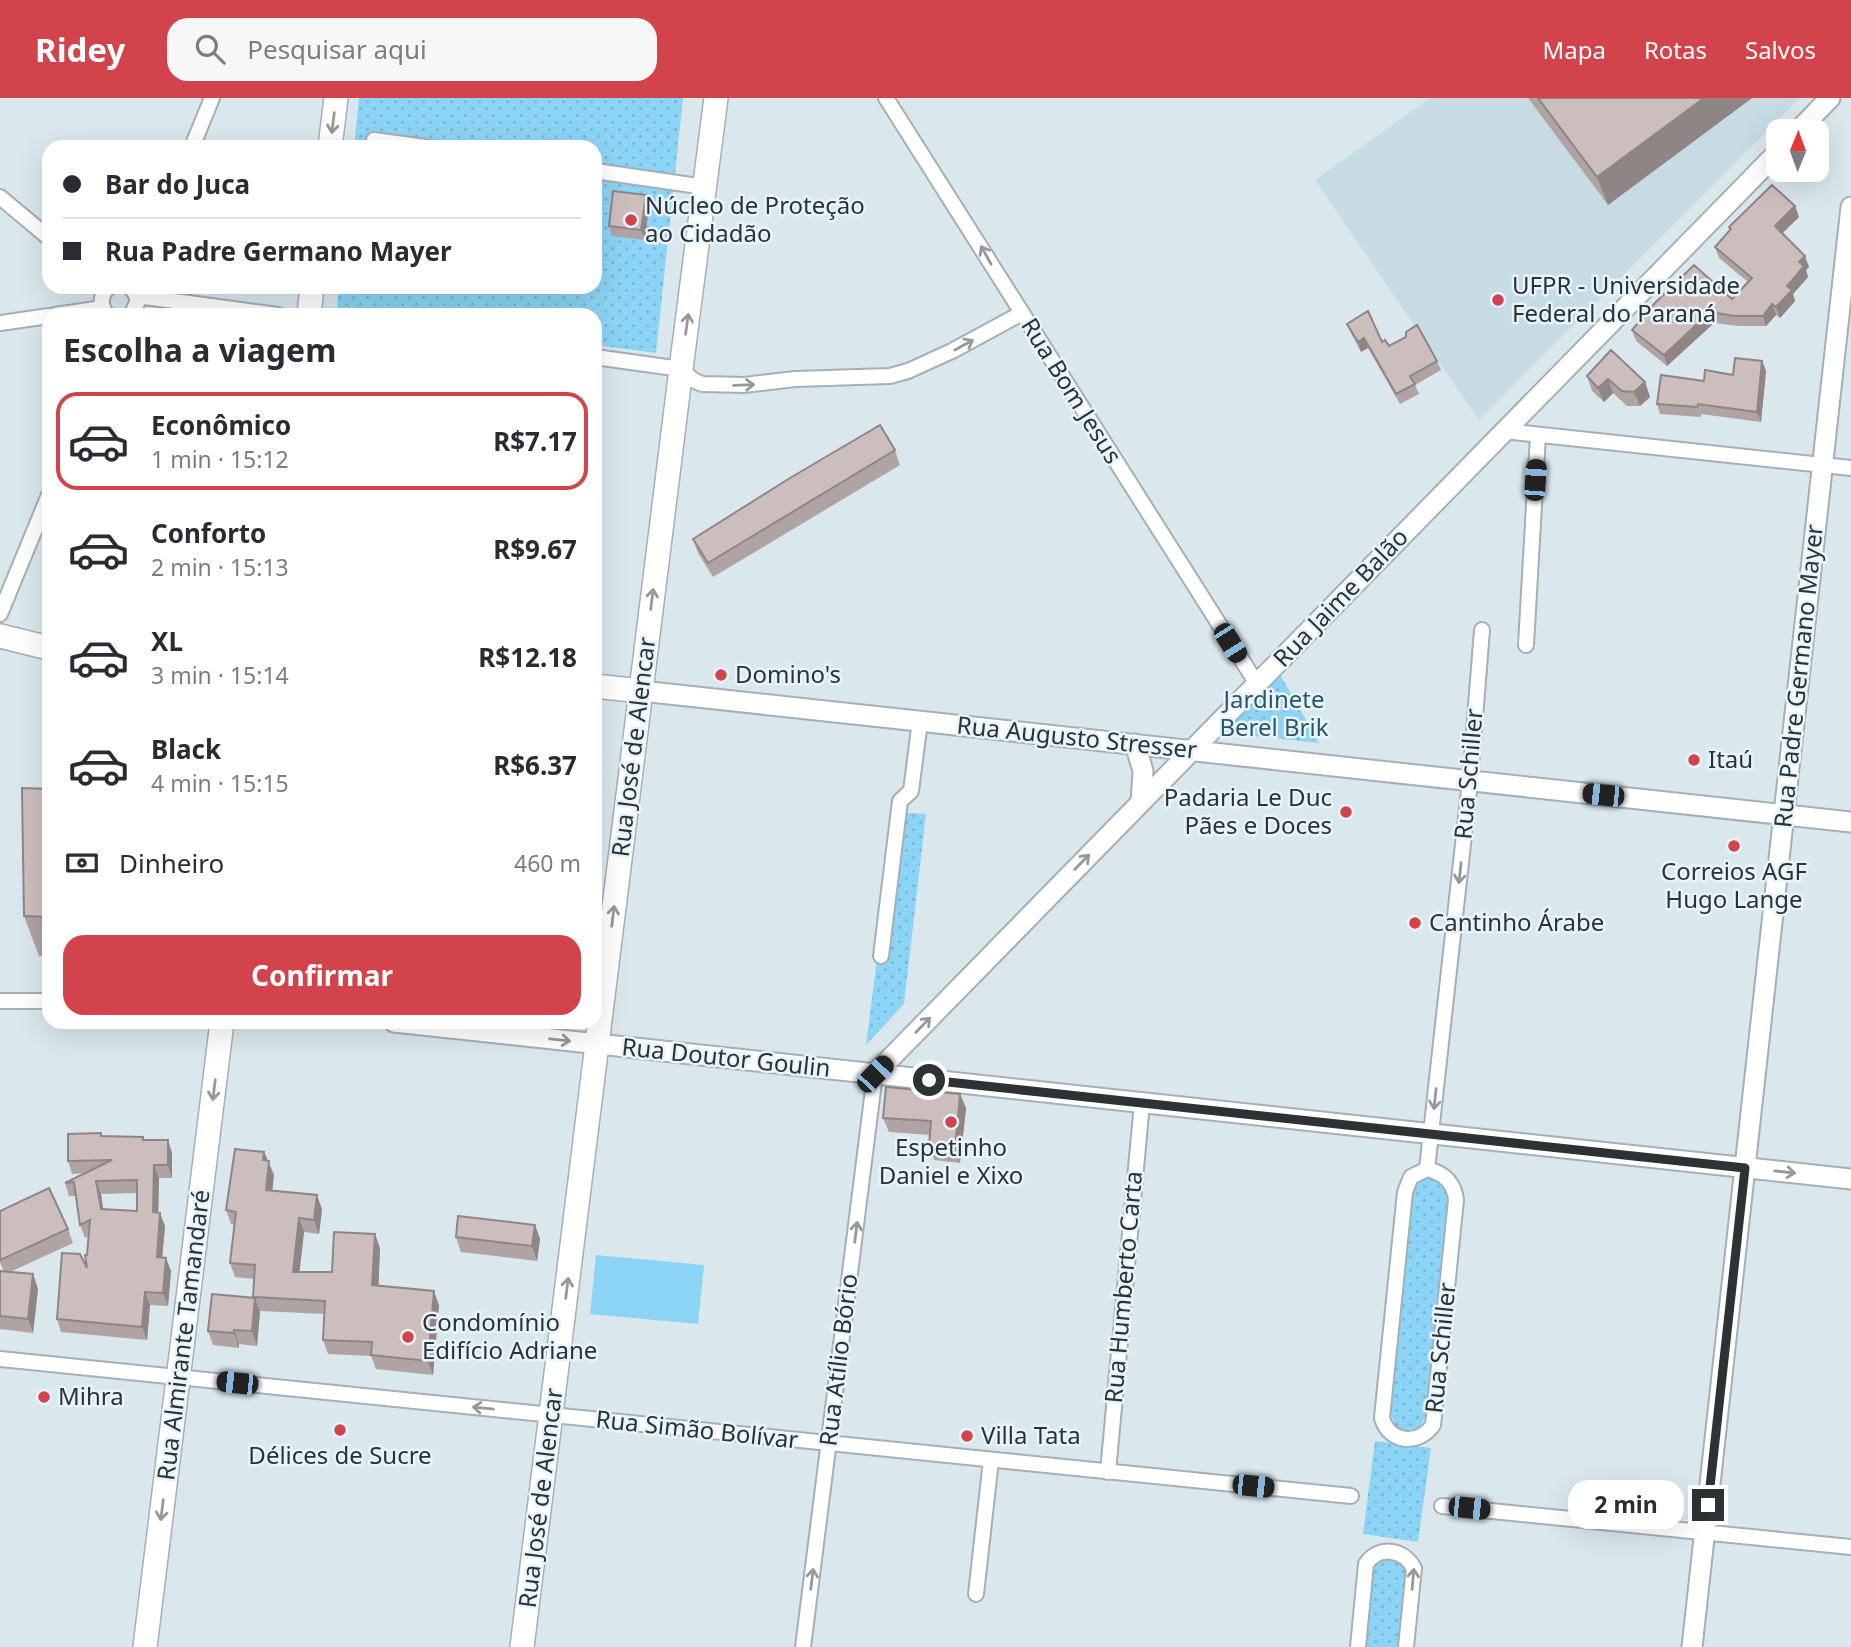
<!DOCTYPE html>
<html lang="pt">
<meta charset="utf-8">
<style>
body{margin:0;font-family:"Noto Sans",sans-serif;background:#f7f7f7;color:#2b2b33;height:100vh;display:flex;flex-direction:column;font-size:26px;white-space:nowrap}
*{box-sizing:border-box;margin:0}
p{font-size:23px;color:#7c7c81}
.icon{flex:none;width:38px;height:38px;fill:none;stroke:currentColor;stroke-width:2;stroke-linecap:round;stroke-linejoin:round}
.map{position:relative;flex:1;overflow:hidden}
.details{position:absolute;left:42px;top:210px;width:560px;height:721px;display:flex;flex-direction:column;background:#fff;border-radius:21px;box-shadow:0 7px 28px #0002}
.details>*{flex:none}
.top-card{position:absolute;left:42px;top:42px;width:560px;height:154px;border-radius:21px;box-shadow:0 7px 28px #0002;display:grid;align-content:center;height:154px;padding:0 21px;background:#fff}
.needle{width:46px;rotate:1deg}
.fabs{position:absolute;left:1766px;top:21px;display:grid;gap:14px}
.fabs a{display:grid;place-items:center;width:63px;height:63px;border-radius:14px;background:#fff;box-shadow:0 7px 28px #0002;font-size:35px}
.end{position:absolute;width:32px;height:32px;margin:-16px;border:9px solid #2d3235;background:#fff;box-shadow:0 0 0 4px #fff}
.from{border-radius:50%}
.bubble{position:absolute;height:49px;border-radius:21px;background:#fff;box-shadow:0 7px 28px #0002;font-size:23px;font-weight:700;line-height:49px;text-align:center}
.car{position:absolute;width:21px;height:42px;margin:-21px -10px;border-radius:9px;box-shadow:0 0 5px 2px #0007;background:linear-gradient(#222 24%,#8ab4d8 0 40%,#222 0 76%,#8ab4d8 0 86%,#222 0)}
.top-card b{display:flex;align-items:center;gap:24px;height:66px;font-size:26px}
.top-card b+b{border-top:2px solid #e1e1e2}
.top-card i{width:18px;height:18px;background:#2b2b33}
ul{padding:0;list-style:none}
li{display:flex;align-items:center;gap:21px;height:98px;margin:0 14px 10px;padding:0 7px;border:4px solid transparent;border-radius:21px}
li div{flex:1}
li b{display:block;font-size:26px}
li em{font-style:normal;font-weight:700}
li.on{border-color:#d3434b}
li>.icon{width:63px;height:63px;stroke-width:1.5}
h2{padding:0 21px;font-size:32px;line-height:84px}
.pay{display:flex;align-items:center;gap:18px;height:77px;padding:0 21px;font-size:26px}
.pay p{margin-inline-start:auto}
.button{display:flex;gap:14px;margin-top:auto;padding:14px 21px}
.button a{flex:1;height:80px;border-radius:21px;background:#d3434b;color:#fff;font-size:28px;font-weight:700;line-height:80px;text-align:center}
header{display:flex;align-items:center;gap:42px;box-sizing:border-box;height:98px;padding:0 35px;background:#d3434b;color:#fff}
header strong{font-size:33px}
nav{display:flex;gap:38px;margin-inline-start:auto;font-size:24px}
.search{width:490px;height:63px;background:#f7f7f7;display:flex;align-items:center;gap:18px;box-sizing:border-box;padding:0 24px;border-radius:21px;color:#7c7c81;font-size:26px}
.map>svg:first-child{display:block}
</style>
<header>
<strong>Ridey</strong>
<div class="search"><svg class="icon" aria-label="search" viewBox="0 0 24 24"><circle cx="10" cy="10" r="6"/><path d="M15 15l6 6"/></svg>Pesquisar aqui</div>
<nav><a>Mapa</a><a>Rotas</a><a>Salvos</a></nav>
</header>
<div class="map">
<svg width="1851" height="1549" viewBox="0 0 1851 1549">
<defs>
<pattern id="park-dots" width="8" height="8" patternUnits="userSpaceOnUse" patternTransform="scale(1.75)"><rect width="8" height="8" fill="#8cd4f5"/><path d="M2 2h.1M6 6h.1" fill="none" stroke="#79b6d3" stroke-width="1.8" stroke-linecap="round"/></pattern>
</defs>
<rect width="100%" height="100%" fill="#dae7ed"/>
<path fill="#c7dbe5" d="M1430,0H1800L1479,322L1315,82Z"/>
<path fill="#8cd4f5" d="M596,1157L704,1167L698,1226L590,1216Z"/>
<path fill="url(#park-dots)" d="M359,0H683L656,255L595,247V217H381L337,211L339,189H595V49H354Z
M1279,575L1319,645L1218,634Z
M896,714L926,716L904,906L866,947Z
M1431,1080C1441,1084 1446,1088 1449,1100L1426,1318L1419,1330L1402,1333L1396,1329L1391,1316L1412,1094L1422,1082Z
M1375,1343L1431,1350L1418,1444L1363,1436Z
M1383,1460C1394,1461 1404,1463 1408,1474L1400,1549H1363L1370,1469L1376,1463Z"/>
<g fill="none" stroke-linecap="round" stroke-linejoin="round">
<defs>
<path id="street" d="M886,0L1257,586
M374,42L425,49
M192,49L212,0
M595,73L705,89
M0,99L49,140
M130,189L135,195L138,203L131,217
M137,198L278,217
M106,216C100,206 100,197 109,189
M55,217L103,210
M0,225L49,218
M595,259L681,271L693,282L702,286L744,287L795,281L890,278L908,273L952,253L1022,215
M1504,333L1851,370
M0,516L49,397
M1526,547L1538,337
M881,858L900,703L911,693L920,623
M0,903H49
M1427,1071C1444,1075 1454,1084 1456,1102L1433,1327C1418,1348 1389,1345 1382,1320L1405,1094L1411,1079Z
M1427,1071L1470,683L1482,532
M0,1261L1351,1398
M1108,1374L1142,1005
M1442,1408L1851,1449
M976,1496L991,1362
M803,1549L875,976
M1358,1549L1366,1466C1379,1447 1403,1451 1414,1470L1406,1549"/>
<path id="secondary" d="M1798,33L1830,0
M641,593L1851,724
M1135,646L1143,673L1141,704
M394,924L1851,1081
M875,976L1778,54
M1692,1549L1851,109"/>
<path id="primary" d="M330,49L336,0
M309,217L312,189
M0,538L49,550
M595,588L641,593
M145,1549L222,924
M522,1549L681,271L716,0"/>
</defs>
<use href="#street" stroke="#a4b0b6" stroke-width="18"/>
<use href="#secondary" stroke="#a4b0b6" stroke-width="23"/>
<use href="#primary" stroke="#a4b0b6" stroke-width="26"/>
<use href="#street" stroke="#fff" stroke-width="14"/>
<use href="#secondary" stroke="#fff" stroke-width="19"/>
<use href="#primary" stroke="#fff" stroke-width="23"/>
</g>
<path fill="#afa3a3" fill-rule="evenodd" d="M1528,0H1752L1608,107Z
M646,97L649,107L645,142L612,138L609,128Z
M1795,108L1799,119L1783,135L1809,169L1806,172L1808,179L1793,196L1795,203L1780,220L1776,217L1766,228H1739L1714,225L1667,268L1636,243L1632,232L1732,201L1748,184L1719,160L1715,149L1730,131L1729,129Z
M1347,226L1389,248L1437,263L1441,272L1415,287L1419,296L1400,306L1368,250L1361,254L1351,235Z
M1762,263L1766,273L1761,324L1701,316V319L1660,316L1657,306L1704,283L1733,277Z
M1587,278L1645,284L1650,299L1640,308H1627L1613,295L1604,304L1592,293Z
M895,352L900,367L713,479L698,455L693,441Z
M49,691V859L39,858L24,818Z
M960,996L966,1010L960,1065L934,1062L929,1048L930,1037L889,1034L883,1020Z
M101,1035L103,1038L144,1042L172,1055V1080H159L158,1115L165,1128L162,1160L171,1173L168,1208L150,1207L147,1242L61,1234L57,1221L87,1170L89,1138L85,1140L80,1127L76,1098H69L65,1085L84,1075L72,1076L68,1063ZM137,1095V1113L103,1111L101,1096Z
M264,1054L274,1077L272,1092L322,1111L319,1136L304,1134L299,1174H332L380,1150L378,1188L439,1207L433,1277L376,1271L371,1258L328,1256L323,1242L324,1216L260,1213L257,1248L239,1246V1250L213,1247L208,1233L254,1200V1181L235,1179L230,1165L234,1127L231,1126L226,1112Z
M0,1113L68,1131L73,1145L10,1174L33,1176L38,1191L33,1235L0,1231V1173H4L0,1165Z
M535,1127L540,1141L537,1163L461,1154L456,1139Z"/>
<path fill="#8f8584" d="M1704,0H1752L1608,107L1597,79Z
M646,97L649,107L645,142L641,132Z
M1795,108L1799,119L1779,138L1775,128Z
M1805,158L1809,169L1806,172L1808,179L1793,196L1795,203L1780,220L1776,209L1799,164Z
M1772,206L1776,217L1766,228L1763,218Z
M1710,214L1714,225L1667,268L1664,257Z
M1364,240L1368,250L1361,254L1358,244Z
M1762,263L1766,273L1761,324L1757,314Z
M1608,281L1613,295L1604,304L1598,290Z
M1645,284L1650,299L1640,308L1634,294Z
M960,996L966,1010L960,1065L955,1051Z
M168,1042L172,1055V1080L168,1067Z
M264,1054L274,1077L271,1106L266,1092L263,1062Z
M154,1067L159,1080L158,1127L153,1114Z
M96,1083L101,1096L105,1124L101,1111Z
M317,1097L322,1111L319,1136L314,1122Z
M160,1115L165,1128L161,1172L157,1159Z
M299,1120L304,1134L298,1188L293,1174Z
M535,1127L540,1141L537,1163L532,1148Z
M375,1136L380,1150L378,1201L372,1187Z
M166,1160L171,1173L168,1208L163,1195Z
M33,1176L38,1191L33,1235L28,1221Z
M434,1193L439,1207L433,1277L428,1263Z
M145,1194L150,1207L147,1242L142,1229Z
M255,1200L260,1214L257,1248L252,1233Z
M234,1232L239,1246V1250L234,1235Z"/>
<path fill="#ccbebd" stroke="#8f8584" stroke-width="2" fill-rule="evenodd" d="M1538,0H1704L1597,79Z
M1772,87L1795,108L1775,128L1805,158L1799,164L1804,168L1787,188L1792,192L1776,209L1772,206L1763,218H1735L1710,214L1664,257L1632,232L1655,205L1694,167L1732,201L1752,180L1715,149L1731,131L1729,129Z
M613,93L646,97L641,132L609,128Z
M1368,213L1382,244L1385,242L1389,248L1406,239V234L1417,227L1437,263L1410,278L1415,286L1396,296L1364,240L1358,244L1347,226Z
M1611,252L1645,284L1634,294L1622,293L1608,281L1598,290L1587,278Z
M1735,260L1762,263L1757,314L1698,306L1697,309L1657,306L1661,277L1704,283L1705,272L1733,277Z
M880,327L895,352L708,465L693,441L790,380Z
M22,690L49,691V819L24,818Z
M886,989L960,996L955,1051L929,1048L931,1023L883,1020Z
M101,1035V1038L143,1039V1042H168V1067H154L153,1114L160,1115L157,1159L166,1160L163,1195L145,1194L142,1229L57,1221L62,1155L80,1156L87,1170L85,1157H87L90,1122L80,1127L74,1084L65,1085L112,1062L68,1063V1036ZM137,1082V1113L101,1111L96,1083Z
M235,1051L264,1054L263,1062L269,1063L266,1092L317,1097L314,1122L299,1120L293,1174H332L334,1134L375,1136L372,1187L434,1193L428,1263L371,1257L372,1244L323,1242L325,1203L253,1199L255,1167L230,1165L236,1114L226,1112Z
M49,1090L68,1131L0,1162V1113Z
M458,1118L535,1127L532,1148L456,1139Z
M0,1173L33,1176L28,1221L0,1218Z
M212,1196L255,1200L252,1233L234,1232V1235L208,1233Z"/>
<defs><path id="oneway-shaft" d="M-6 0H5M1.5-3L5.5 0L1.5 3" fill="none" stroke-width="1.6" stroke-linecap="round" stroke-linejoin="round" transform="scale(1.75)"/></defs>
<g stroke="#96989a">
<use href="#oneway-shaft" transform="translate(333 25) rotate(97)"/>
<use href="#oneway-shaft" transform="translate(986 157) rotate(-119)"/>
<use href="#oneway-shaft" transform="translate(687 226) rotate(-82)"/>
<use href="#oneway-shaft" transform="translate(964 247) rotate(-29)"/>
<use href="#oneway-shaft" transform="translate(744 287) rotate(-2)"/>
<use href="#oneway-shaft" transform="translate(652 501) rotate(-83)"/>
<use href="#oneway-shaft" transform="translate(1082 764) rotate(-46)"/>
<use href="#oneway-shaft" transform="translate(1460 775) rotate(96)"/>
<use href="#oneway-shaft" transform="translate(613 818) rotate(-83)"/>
<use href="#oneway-shaft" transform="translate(923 927) rotate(-46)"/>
<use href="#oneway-shaft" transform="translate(560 942) rotate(6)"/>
<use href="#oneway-shaft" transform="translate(214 992) rotate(97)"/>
<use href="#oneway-shaft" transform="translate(1435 1001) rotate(96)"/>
<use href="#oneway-shaft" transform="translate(1785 1074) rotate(6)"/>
<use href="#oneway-shaft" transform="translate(856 1134) rotate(-83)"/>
<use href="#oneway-shaft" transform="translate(567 1190) rotate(-83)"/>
<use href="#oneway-shaft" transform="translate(483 1310) rotate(-174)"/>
<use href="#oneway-shaft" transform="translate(162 1412) rotate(97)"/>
<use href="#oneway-shaft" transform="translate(812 1481) rotate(-83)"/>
<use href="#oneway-shaft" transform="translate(1413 1481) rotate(-85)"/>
</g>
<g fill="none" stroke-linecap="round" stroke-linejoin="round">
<path stroke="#2d3235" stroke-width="9" d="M929,982L1745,1070L1708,1407"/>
</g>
<g fill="#d3434b" stroke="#e7f4fb" stroke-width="2.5">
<circle cx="631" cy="122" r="7"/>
<circle cx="1498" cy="202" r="7"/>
<circle cx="721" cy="577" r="7"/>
<circle cx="1694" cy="662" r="7"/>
<circle cx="1346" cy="714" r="7"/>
<circle cx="1734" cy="748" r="7"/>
<circle cx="1415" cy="825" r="7"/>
<circle cx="951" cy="1024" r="7"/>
<circle cx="408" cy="1239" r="7"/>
<circle cx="44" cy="1299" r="7"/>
<circle cx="340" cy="1332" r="7"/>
<circle cx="967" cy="1338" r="7"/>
</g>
<g text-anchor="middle" stroke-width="5" stroke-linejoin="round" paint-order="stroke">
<g font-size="24" fill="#2d3235" stroke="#e7f4fb" text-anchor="start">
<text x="645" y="116">Núcleo de Proteção<tspan x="645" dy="28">ao Cidadão</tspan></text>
<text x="1512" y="196">UFPR - Universidade<tspan x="1512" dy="28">Federal do Paraná</tspan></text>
<text x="735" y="585">Domino's</text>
<text x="1708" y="670">Itaú</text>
<text x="1332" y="708" text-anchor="end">Padaria Le Duc<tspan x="1332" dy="28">Pães e Doces</tspan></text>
<text x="1734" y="782" text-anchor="middle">Correios AGF<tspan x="1734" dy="28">Hugo Lange</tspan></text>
<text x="1429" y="833">Cantinho Árabe</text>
<text x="951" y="1058" text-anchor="middle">Espetinho<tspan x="951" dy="28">Daniel e Xixo</tspan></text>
<text x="422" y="1233">Condomínio<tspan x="422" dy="28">Edifício Adriane</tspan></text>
<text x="58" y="1307">Mihra</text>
<text x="981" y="1346">Villa Tata</text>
<text x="340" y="1366" text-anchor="middle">Délices de Sucre</text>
</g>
<g font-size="24" fill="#2d3235" stroke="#e7f4fb">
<text transform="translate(1071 293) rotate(58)" y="8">Rua Bom Jesus</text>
<text transform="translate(1341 500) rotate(-46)" y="8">Rua Jaime Balão</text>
<text transform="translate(1799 578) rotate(-84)" y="8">Rua Padre Germano Mayer</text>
<text transform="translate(1077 640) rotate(6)" y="8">Rua Augusto Stresser</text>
<text transform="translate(634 649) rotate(-83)" y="8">Rua José de Alencar</text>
<text transform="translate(1469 676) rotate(-85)" y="8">Rua Schiller</text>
<text transform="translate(726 960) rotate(6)" y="8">Rua Doutor Goulin</text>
<text transform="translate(1124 1189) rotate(-85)" y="8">Rua Humberto Carta</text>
<text transform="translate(184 1237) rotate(-83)" y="8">Rua Almirante Tamandaré</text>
<text transform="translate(1441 1250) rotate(-84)" y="8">Rua Schiller</text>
<text transform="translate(839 1262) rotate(-83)" y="8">Rua Atílio Bório</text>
<text transform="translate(697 1332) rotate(6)" y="8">Rua Simão Bolívar</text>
<text transform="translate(541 1400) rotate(-83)" y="8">Rua José de Alencar</text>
</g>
<g font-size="24" fill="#2b5669" stroke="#e7f4fb">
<text x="1274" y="610">Jardinete<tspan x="1274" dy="28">Berel Brik</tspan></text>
</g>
</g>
</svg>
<div class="fabs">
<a><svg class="needle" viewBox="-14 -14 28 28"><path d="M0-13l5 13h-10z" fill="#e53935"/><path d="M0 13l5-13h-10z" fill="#7c7c81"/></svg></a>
</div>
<i class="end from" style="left:929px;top:982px"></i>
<i class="end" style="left:1708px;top:1407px"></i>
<div class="bubble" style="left:1568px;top:1382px;width:116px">2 min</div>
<i class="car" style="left:1535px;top:382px;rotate:4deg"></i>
<i class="car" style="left:1230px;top:545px;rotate:148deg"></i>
<i class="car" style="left:1603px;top:697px;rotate:276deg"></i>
<i class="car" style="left:875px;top:976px;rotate:44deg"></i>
<i class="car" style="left:237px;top:1285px;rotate:276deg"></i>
<i class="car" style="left:1253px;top:1388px;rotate:96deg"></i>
<i class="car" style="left:1469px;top:1410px;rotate:96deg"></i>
<div class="top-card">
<b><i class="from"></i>Bar do Juca</b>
<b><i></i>Rua Padre Germano Mayer</b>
</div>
<section class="details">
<h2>Escolha a viagem</h2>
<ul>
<li class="on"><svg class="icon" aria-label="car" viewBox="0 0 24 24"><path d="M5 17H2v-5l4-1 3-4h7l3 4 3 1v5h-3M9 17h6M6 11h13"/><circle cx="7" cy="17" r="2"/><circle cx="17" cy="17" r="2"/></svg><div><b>Econômico</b><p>1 min · 15:12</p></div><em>R$7.17</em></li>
<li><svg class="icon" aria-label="car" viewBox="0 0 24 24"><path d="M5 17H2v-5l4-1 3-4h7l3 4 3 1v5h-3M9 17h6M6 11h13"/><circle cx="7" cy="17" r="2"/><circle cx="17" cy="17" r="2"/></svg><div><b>Conforto</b><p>2 min · 15:13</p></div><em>R$9.67</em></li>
<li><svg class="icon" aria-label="car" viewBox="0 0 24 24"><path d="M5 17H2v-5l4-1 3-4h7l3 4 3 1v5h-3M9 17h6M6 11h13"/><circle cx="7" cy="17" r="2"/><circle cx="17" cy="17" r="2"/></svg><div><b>XL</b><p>3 min · 15:14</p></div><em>R$12.18</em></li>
<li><svg class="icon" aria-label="car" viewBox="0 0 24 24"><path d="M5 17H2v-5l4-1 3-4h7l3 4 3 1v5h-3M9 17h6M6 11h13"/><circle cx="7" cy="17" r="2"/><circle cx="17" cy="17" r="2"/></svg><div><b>Black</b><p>4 min · 15:15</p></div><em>R$6.37</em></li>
</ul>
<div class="pay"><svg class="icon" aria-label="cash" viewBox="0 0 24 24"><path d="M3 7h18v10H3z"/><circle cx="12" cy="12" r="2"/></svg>Dinheiro<p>460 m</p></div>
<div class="button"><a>Confirmar</a></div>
</section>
</div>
